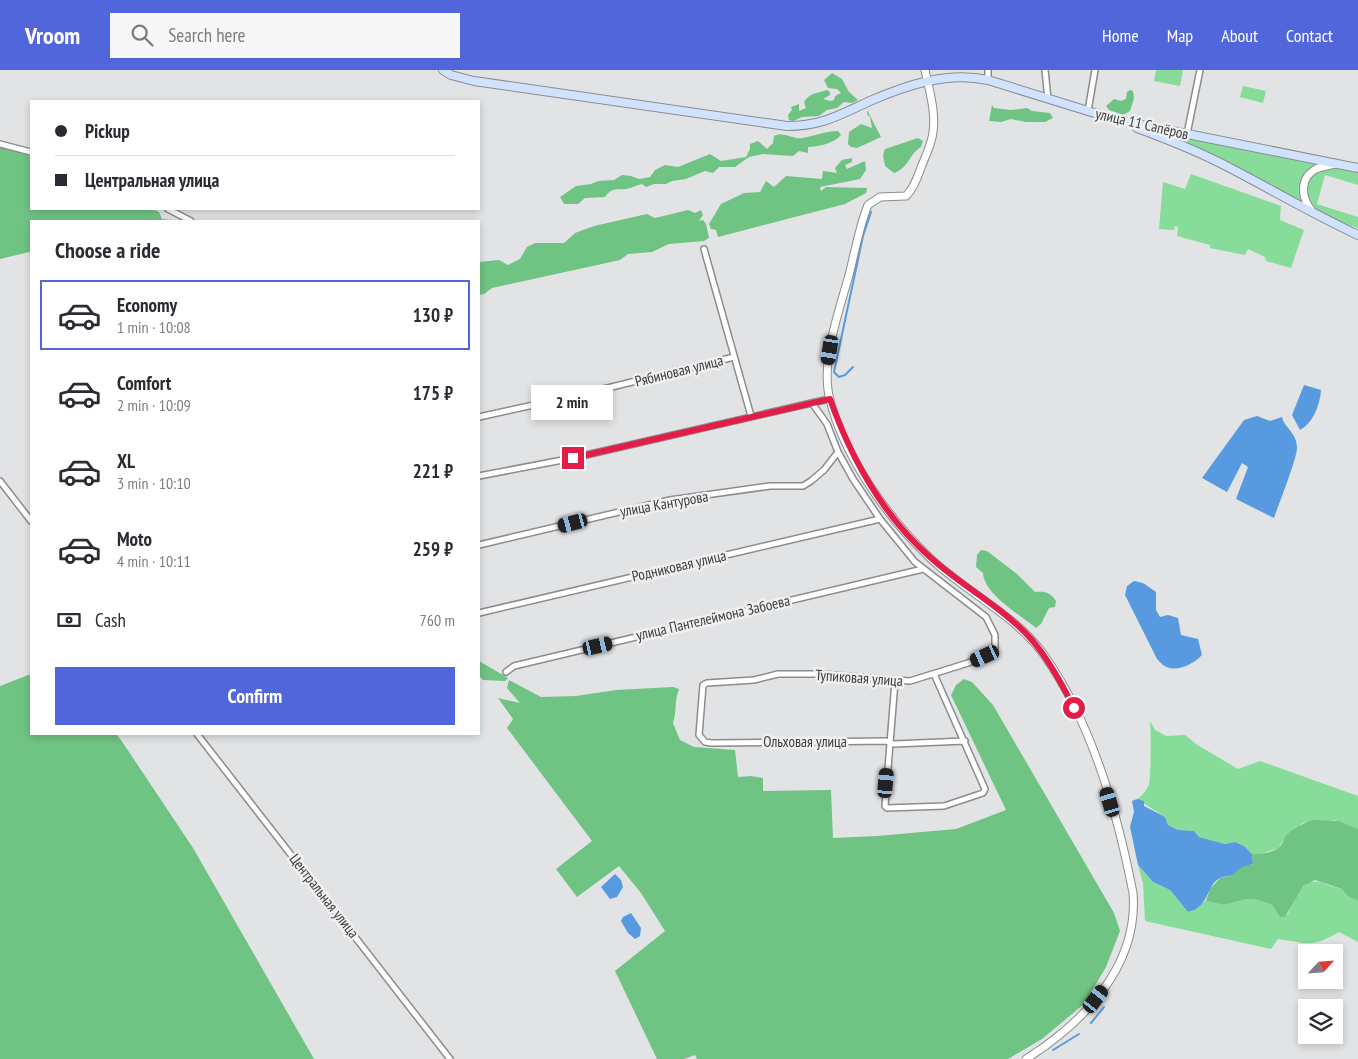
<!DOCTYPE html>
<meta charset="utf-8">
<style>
body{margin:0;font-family:"PT Sans Narrow",sans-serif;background:#f7f7f7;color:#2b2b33;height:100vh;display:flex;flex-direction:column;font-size:19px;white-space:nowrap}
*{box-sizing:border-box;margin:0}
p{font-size:16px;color:#7c7c81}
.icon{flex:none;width:28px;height:28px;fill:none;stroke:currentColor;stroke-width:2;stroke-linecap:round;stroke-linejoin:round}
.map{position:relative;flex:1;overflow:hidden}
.sheet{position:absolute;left:30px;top:150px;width:450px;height:515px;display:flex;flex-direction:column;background:#fff;border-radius:0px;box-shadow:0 2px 8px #0003}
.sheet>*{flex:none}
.banner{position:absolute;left:30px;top:30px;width:450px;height:110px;border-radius:0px;box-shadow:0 2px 8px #0003;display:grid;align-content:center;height:110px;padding:0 25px;background:#fff}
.needle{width:32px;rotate:64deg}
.tools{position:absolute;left:1298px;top:874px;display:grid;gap:10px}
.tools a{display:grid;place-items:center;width:45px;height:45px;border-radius:0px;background:#fff;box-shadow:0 2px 8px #0003;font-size:25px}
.end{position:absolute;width:22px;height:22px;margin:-11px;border:6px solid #e11d48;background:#fff;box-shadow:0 0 0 2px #fff}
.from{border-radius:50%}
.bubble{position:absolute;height:35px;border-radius:0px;background:#fff;box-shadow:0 2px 8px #0003;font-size:16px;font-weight:800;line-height:35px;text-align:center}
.car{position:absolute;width:15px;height:30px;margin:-15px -8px;border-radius:6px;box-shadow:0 0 4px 1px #0007;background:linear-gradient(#222 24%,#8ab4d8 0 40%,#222 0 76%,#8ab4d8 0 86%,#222 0)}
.banner b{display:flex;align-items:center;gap:18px;height:48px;font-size:19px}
.banner b+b{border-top:1px solid #e1e1e2}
.banner i{width:12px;height:12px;background:#2b2b33}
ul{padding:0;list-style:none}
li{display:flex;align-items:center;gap:15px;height:70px;margin:0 10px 8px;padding:0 15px;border:2px solid transparent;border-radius:0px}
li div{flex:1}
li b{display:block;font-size:19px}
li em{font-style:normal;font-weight:800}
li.selected{border-color:#5266dc}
li>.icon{width:45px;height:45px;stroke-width:1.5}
h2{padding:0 25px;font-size:22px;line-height:60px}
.pay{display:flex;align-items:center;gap:12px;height:55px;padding:0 25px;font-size:19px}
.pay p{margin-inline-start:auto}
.primary-button{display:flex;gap:10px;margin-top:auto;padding:10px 25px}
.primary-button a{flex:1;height:58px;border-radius:0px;background:#5266dc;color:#fff;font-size:20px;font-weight:800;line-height:58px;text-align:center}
header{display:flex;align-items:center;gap:30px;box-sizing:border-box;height:70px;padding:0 25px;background:#5266dc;color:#fff}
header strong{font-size:24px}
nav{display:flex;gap:28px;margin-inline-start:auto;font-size:18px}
.search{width:350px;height:45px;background:#f7f7f7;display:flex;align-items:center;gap:12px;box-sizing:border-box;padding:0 18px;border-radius:0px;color:#7c7c81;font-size:19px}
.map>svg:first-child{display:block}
</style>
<header>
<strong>Vroom</strong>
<div class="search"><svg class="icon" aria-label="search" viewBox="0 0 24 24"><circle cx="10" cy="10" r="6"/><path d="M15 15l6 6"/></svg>Search here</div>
<nav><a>Home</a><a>Map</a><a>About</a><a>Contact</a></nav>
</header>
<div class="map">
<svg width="1358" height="989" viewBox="0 0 1358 989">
<rect width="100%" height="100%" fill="#e2e3e5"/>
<path fill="#87dc9a" d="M1156,0H1183L1180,16L1154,11Z
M1243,16L1266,21L1263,33L1240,27Z
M1157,61L1317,93C1301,103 1296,117 1305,135L1210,84Z
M1331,97L1358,102V115L1325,105L1317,134L1358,147V158C1340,151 1300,140 1307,114C1311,102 1320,100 1331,97Z
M1191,104L1281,136L1280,150L1304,160L1291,198L1266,191L1265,187L1248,179L1245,185L1210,178V175L1177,166L1178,157L1175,156L1174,160L1159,159L1163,112L1185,119Z
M1150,651L1155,660L1166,666L1185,665L1196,674L1238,699L1260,691L1358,726V759L1334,750L1325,752L1312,750L1302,753L1296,760L1288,764L1278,778L1261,784H1252L1244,776L1235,772L1225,774L1199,767L1194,761L1178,760L1168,755L1165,747L1137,729C1142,726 1147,720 1149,714C1151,709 1151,658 1150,651Z
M1138,795L1153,812L1170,820L1188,842L1206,831L1224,835L1246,829H1255L1272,835L1280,847L1288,844C1297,825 1302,803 1328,815C1332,817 1339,817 1343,820C1349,824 1350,828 1358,831V872L1339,862C1312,878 1307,873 1278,869L1271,879L1145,851L1143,813Z"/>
<path fill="#6fc383" d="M832,3L842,9L849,22L858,30L852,33L844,32L837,38L827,40L819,46L802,47L793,51L789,50L788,45L792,40L791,37L799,34V41L806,38L804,32C809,23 818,23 827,20L830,22V25L823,29L830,31L834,30L835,26L841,23L837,19L828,18L824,10Z
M1130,20L1133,21L1134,28L1130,41L1123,45L1109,40L1106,36L1114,29L1121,31L1126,29L1127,22Z
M992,35L994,38L1011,40L1027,38L1032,41L1050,43L1053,48L1045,52H1026L1011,49L1001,52L989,51Z
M867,40L881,67L857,78L851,77L848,74L849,62L861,54L872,58L870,47L867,44Z
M838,61L841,65C835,73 818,77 808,77V83L799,81L793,86L763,84L749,87L735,97H719L713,103L705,101L686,109L672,111L666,114H654L646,117L642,114C637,115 632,118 626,119C616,120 612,117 605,127L585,128L578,134H564L560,127L576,116L591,114L598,111L614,110L622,105L631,106L639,109L650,107L655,100L665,95L678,97L710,84L721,91L746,87L750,79V74L758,71L767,79L773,73L774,66C784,61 794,70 802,68C814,66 826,61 838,61Z
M918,68L923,71L921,77C908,85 910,97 894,103L885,96L883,85L885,79Z
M0,76L31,86V139H152L159,142L162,149L181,151H31V183L29,182L0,189Z
M852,88V92L845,95L847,99L865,91L866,100L860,109L820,117L821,121L826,117L867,118L866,123L845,134L718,167L716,160L711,159L709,154L721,134L744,123L760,122L766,111L774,117L786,106L822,109L823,101L837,103L835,98L842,90Z
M688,140L695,143L701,140L703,145L699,151L703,150L706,154L709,168L704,171L669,174L652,182L628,184L620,190L492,218L484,224L479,225V192L499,190L508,195L520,189L527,177L535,173H564L575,163L594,156L647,144L655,148Z
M981,480L987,481L1017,504L1035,522C1045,521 1050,522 1056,531L1055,537L1049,538L1041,554L1036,558C1020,545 984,524 983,503L976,497L977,485Z
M479,591L508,608L505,611L483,610L479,606Z
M31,604V664H116L121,670L193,778L314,989H0V616Z
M964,609L972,612L993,635L1114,843L1120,861L1106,897L1084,934L1042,969L1008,989H697L695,985L684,989H657L615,901L665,861L641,823L619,796L577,827L556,799L592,771L507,658L513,649L498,628L520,633L507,618L509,610L541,627L576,626L616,620L673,617L679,619C674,631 677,642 673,653L680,670L694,677L735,680L738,707L751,706L763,708V721L831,720L833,768L877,766L956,759L1006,740L951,625L956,615Z
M1312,750L1339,751L1358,759V831L1348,826L1342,819L1315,810L1303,816L1285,847H1280L1272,835L1255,829H1246L1224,835L1206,831L1210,819L1220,808L1230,806L1240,797L1253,794L1252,784C1261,784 1273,783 1279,777C1283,774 1283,771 1285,767C1289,761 1305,752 1312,750Z"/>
<path fill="#589ae0" d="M1304,315L1321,320C1320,335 1313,353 1300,360L1292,345Z
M1257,346L1270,351L1282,347C1284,358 1296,361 1297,377C1298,386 1278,436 1274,448L1236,429L1248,397L1242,393L1227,422L1202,408L1244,350Z
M1134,511L1143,513L1156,522V540L1160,547L1168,545L1178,548L1181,565L1198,569L1202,585C1196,592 1180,601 1170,598C1164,597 1161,593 1157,589L1125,525L1127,516Z
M1137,729L1144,731V736L1165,747L1168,755L1178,760L1194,761L1199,767L1225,774L1235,772L1244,776L1252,784L1253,794C1241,797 1241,798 1232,805C1228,807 1224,806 1220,808C1206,815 1210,837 1188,842L1170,820L1153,812L1138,795L1130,757L1134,742L1132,731Z
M615,804L621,810L623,817L617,827L610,829L601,817Z
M631,843L641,858L640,866L635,869L628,863L621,851L623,847Z"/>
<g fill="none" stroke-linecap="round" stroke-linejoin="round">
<path stroke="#589ae0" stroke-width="2" d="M853,297L845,305L839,307L834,302L863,166L871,142
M1091,953L1104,937
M1053,980L1079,964"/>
<defs>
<path id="minor" d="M1045,0L1048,29
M988,10V0
M1088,41L1095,0
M1187,64L1200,0
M0,74L31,82
M168,139L191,151
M704,179L751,346
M812,333L827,354L838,382L853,409L880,449L915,492L986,547L995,565V579L991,583L968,593L910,611L820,604H778L754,610L707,613L703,615L699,665L705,672L711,673L886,671L894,674L965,671
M479,347L583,324L734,287
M479,406L573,388L829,329
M0,411L31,451
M479,475L670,430L770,416H803L811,411L824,400L838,382
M479,543L880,449
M506,602L514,596L923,499
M895,611L885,736L887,738L944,736L983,723L985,719L934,604
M197,664L450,989"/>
<path id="tertiary" d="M925,0C929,19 936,42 933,62C932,73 926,85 922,95C918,106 914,118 906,126L880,127L868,135C859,157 855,182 849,205C839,241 820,293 830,330C844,386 887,447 929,487C965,522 1015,544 1044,585C1091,651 1118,745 1133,823C1139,896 1083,953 1026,989
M1312,141C1301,128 1299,108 1316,99C1322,96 1329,96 1336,94"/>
<path id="secondary" d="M443,0L451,5L474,11L787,56C822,56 839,45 870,31C907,15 948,1 988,10L1117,50L1358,98
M1137,58C1170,70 1202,83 1232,99C1274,121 1315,145 1358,165"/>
</defs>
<use href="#minor" stroke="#8b8c8e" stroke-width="8"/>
<use href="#tertiary" stroke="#8b8c8e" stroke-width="9"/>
<use href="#secondary" stroke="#8b8c8e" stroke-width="10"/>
<use href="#minor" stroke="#fff" stroke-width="5"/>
<use href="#tertiary" stroke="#fff" stroke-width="7"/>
<use href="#secondary" stroke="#d0e2fe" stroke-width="8"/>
</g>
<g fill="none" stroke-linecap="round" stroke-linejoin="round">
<path stroke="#e11d48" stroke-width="6" d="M573,388L830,329C851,388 883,446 931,488C963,517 1004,538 1032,570C1049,590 1062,614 1074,638"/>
</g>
<g text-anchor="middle" stroke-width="5" stroke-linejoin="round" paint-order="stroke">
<g font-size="15" fill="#3c3c3d" stroke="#eff0f2">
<text transform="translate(1142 54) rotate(13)" y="5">улица 11 Сапёров</text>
<text transform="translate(679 301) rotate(-14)" y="5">Рябиновая улица</text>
<text transform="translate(664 434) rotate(-10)" y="5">улица Кантурова</text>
<text transform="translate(679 496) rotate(-13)" y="5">Родниковая улица</text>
<text transform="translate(713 548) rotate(-13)" y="5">улица Пантелеймона Забоева</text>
<text transform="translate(859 608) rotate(4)" y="5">Тупиковая улица</text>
<text x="805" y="677">Ольховая улица</text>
<text transform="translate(324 826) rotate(52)" y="5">Центральная улица</text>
</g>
</g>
</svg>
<div class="tools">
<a><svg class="needle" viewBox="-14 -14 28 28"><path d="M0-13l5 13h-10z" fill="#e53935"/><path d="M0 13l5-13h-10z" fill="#7c7c81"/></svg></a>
<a><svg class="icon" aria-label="layers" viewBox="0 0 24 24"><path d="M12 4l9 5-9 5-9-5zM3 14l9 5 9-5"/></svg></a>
</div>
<i class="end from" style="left:1074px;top:638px"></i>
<i class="end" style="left:573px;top:388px"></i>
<div class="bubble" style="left:531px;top:315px;width:82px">2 min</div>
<i class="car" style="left:830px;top:280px;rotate:189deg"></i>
<i class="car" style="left:573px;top:453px;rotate:255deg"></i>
<i class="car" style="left:598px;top:576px;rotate:77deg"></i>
<i class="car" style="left:985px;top:586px;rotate:245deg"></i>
<i class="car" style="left:886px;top:713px;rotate:5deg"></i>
<i class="car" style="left:1110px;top:732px;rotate:343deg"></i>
<i class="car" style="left:1096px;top:929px;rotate:37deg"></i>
<div class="banner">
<b><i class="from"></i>Pickup</b>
<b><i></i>Центральная улица</b>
</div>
<section class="sheet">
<h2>Choose a ride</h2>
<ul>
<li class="selected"><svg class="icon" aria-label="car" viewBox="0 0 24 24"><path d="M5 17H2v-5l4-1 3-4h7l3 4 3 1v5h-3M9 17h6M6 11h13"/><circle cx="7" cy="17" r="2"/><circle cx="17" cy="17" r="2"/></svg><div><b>Economy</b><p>1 min · 10:08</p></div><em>130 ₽</em></li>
<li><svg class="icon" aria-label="car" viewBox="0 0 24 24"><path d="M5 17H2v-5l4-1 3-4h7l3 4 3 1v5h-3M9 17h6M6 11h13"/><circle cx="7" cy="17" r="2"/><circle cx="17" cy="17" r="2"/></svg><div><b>Comfort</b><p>2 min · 10:09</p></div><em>175 ₽</em></li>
<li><svg class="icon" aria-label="car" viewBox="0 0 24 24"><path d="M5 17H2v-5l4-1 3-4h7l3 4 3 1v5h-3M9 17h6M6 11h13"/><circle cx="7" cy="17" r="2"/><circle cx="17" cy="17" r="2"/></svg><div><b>XL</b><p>3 min · 10:10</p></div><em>221 ₽</em></li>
<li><svg class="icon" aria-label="car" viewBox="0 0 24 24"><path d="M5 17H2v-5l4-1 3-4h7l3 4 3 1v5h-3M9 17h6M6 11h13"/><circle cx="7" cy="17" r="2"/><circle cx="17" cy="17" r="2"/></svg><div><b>Moto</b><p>4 min · 10:11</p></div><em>259 ₽</em></li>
</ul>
<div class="pay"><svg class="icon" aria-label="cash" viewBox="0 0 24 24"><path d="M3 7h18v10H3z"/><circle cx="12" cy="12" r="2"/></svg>Cash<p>760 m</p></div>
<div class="primary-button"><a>Confirm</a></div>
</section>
</div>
